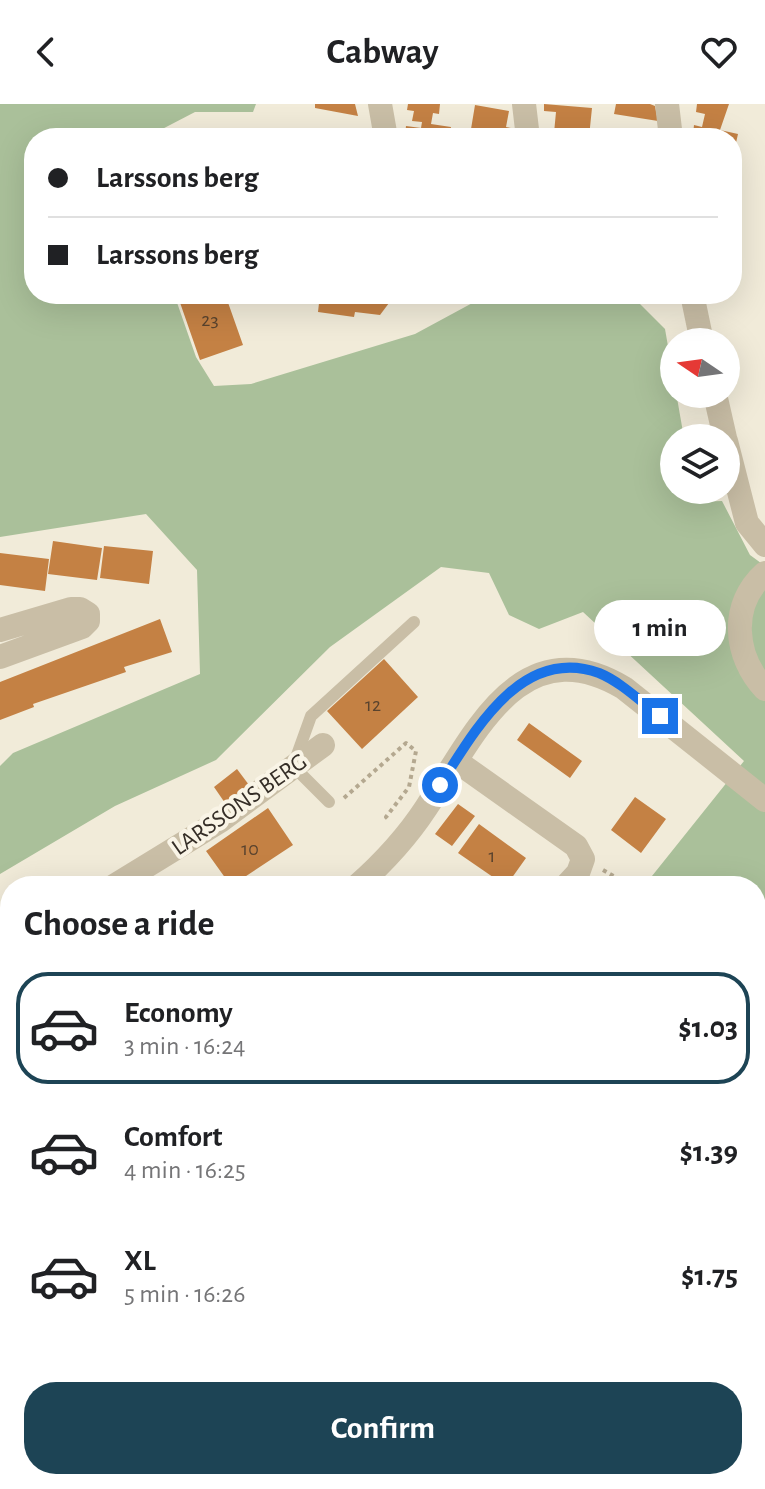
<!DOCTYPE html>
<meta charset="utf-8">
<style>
body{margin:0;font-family:"Alegreya Sans",sans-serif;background:#f2f2f2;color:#202124;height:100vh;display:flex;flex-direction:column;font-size:30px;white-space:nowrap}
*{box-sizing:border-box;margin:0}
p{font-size:26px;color:#757577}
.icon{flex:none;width:44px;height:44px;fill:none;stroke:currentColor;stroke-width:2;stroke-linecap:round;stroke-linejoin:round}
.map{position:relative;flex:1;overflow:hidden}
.side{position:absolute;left:0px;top:772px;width:766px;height:614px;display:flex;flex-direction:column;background:#fff;border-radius:32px 32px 0 0;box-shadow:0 8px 32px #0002}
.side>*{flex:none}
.top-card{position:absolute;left:24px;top:24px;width:718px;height:176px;border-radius:32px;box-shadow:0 8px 32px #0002;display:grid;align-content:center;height:176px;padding:0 24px;background:#fff}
.needle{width:52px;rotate:283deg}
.fabs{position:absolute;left:660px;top:224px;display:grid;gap:16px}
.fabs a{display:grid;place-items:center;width:80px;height:80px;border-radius:50%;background:#fff;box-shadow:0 8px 32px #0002;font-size:40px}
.end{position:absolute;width:36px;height:36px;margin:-18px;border:10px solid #1a73e8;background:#fff;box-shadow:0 0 0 4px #fff}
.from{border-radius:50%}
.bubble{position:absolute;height:56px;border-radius:28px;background:#fff;box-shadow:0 8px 32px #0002;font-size:26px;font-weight:700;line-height:56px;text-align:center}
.top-card b{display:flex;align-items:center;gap:28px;height:76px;font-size:30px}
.top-card b+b{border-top:2px solid #e0e0e0}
.top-card i{width:20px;height:20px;background:#202124}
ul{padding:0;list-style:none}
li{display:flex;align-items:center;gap:24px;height:112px;margin:0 16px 12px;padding:0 8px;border:4px solid transparent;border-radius:32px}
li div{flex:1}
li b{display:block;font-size:30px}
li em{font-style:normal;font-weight:700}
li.active{border-color:#1d4455}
li>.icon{width:72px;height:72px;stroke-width:1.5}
h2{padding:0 24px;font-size:36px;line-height:96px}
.action{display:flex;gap:16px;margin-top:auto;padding:16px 24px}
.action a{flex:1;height:92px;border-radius:32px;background:#1d4455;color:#fff;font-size:32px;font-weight:700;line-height:92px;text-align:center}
header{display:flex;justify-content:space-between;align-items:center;height:104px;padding:0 24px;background:#fff;font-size:36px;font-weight:700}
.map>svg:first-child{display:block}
</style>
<header><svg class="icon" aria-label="back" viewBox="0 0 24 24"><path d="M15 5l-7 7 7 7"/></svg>Cabway<svg class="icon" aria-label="heart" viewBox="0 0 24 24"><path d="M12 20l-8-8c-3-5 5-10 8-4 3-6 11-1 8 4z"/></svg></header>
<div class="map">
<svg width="765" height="1385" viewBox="0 0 765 1385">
<rect width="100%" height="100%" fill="#f1ebd9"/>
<path fill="#aac09a" d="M0,0H256L253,8H195L145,34H34V190H174L196,253L214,282L251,280L415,230L489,190H630L665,225L684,334H674V386H691L692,398L722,397L750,451L765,462V1103L756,1105V782H644L744,657L583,508L539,525L509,511L489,469L441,463L330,543L216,656L115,702L0,770V662L13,649L200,570L197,466L146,410L0,433Z
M10,1137V1278L0,1256V1142Z"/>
<path fill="#c48144" d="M315,0H355L358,12L315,4Z
M408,0H440L439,10L433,9L431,20L451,23L450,34L405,31L406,22L421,24L422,18L412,17L414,7L407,6Z
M544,0L592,4L589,33L562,34L563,30L554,29L556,8L544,7Z
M616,0H650L655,2L658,17L614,10Z
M697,0H729L720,26L738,30L733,52L732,34L693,30L694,21L702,23L705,10L696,8Z
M475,1L509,7L506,23L511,24L509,34L470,31Z
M627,25L661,31L660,34H625Z
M177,190H225L243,241L200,256Z
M320,190H389L392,195L380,211L355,208L354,213L318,208Z
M53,437L102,444L97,476L48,470Z
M104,442L153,447L149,480L100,474Z
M0,449L49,455L45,487L0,481Z
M160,515L172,548L124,563L126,568L33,600L34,603L0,616V578Z
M384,555L418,593L362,645L327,607Z
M529,619L582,657L570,674L517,636Z
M237,665L249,681L225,699L214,683Z
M635,693L666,715L641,749L611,726Z
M458,700L475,712L452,742L435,730Z
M268,704L293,741L231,782L206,747Z
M479,720L526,754L506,782L458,749Z
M10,857V912L0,916V861Z
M10,984V1006L0,1010V988Z
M10,1015V1060L0,1033V1019Z
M765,1299V1345L761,1346L757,1300Z
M327,1376L328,1385H270L269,1377Z
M450,1376H499L500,1385H451Z"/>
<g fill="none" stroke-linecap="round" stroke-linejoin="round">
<path stroke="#b4a890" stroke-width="4" stroke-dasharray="4 4" stroke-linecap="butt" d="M344,694L406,639L416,647L409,683L386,713L389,716
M603,766L631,782
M756,957L765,984
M148,1385L182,1376
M579,1385L580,1376"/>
<path stroke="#c9bea6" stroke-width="12" d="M329,698L293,662L311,612L414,518"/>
<path stroke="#c9bea6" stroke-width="24" d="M380,0L386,34
M524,0L528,34
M667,0L671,34
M692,190L702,238
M715,290L725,334
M726,337L747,419L765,441
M765,469C729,501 734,552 765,585
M0,526L71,505H80L88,510V517L82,523L0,553
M456,657L576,742L583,755L578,769L566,782
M114,782L220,717L323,641
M357,782C383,759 407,733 426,704C474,632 520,522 624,584L765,696
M0,835L10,831
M0,958L10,955
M0,1119L10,1115
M756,1245L765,1243
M93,1385L119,1376"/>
</g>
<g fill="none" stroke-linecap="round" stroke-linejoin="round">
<path stroke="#1a73e8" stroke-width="10" d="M440,681C474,628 521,541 599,569C621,578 641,598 660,612"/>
</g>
<g text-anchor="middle" stroke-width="8" stroke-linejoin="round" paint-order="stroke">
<g font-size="20" fill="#59432e">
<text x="210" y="222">23</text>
<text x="373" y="607">12</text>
<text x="250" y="751">10</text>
<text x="492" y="758">1</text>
</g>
<g font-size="24" fill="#352e27" stroke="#f9f4e6">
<text transform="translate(239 700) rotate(-35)" y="8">LARSSONS BERG</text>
</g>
</g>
</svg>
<div class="fabs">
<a><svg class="needle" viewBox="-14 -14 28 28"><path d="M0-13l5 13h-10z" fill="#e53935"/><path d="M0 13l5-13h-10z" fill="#757577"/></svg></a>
<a><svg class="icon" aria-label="layers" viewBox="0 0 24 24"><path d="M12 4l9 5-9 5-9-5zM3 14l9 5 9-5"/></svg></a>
</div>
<i class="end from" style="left:440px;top:681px"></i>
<i class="end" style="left:660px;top:612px"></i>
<div class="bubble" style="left:594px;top:496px;width:132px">1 min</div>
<div class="top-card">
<b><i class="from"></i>Larssons berg</b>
<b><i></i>Larssons berg</b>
</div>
<section class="side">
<h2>Choose a ride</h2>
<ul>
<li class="active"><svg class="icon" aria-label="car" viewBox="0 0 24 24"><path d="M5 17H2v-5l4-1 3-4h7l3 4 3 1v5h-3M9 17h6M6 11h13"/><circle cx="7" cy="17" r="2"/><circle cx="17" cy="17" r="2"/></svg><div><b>Economy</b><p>3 min · 16:24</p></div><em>$1.03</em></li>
<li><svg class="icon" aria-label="car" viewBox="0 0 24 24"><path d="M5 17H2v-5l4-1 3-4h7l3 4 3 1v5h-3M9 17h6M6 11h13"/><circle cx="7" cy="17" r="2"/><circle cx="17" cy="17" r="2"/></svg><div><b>Comfort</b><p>4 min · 16:25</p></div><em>$1.39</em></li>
<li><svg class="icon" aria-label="car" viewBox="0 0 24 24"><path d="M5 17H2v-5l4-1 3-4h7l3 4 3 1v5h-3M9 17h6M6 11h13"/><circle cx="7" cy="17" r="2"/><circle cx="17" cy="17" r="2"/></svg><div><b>XL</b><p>5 min · 16:26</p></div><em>$1.75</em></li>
</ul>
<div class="action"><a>Confirm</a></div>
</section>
</div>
